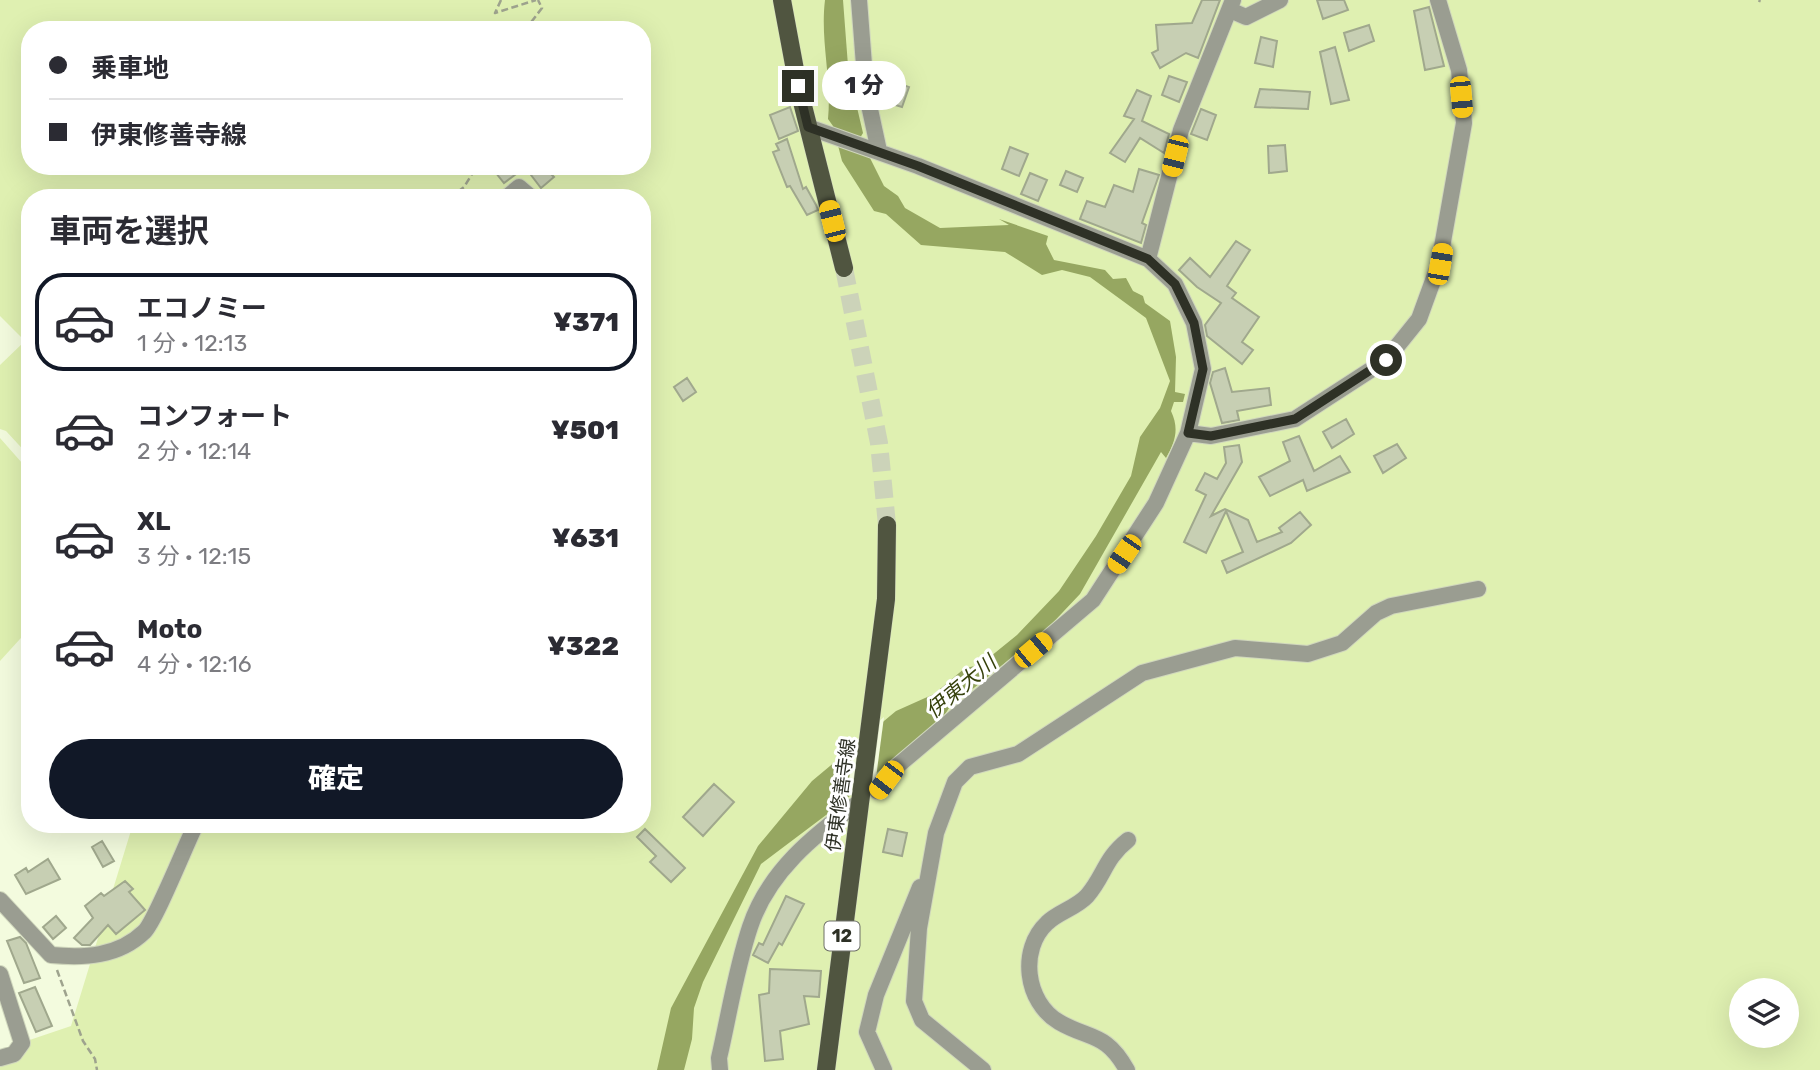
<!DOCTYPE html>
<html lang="ja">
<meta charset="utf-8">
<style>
body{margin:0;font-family:Rubik,"Noto Sans JP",sans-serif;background:#f7f7f7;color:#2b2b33;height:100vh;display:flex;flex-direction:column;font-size:26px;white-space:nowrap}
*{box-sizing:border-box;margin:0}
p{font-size:23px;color:#7c7c81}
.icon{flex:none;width:38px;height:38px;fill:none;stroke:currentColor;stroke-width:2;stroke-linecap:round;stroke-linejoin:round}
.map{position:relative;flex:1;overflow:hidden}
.side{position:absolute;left:21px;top:189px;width:630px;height:644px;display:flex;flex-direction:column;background:#fff;border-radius:28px;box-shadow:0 7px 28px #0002}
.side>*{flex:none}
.banner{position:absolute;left:21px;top:21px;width:630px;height:154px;border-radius:28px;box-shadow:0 7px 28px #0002;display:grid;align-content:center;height:154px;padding:0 28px;background:#fff}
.buttons{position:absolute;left:1729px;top:978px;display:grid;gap:14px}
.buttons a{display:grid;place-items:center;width:70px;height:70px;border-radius:50%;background:#fff;box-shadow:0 7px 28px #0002;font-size:35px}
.end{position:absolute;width:32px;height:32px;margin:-16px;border:9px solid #2e3126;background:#fff;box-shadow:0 0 0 4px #fff}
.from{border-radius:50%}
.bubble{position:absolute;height:49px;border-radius:24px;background:#fff;box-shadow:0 7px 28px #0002;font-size:23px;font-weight:800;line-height:49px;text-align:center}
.car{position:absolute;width:21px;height:42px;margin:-21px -10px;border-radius:9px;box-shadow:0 0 5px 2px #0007;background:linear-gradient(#f5c518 24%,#345 0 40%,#f5c518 0 76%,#345 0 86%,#f5c518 0)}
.banner b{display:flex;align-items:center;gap:24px;height:66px;font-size:26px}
.banner b+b{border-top:2px solid #e1e1e2}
.banner i{width:18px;height:18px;background:#2b2b33}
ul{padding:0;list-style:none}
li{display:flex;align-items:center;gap:21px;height:98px;margin:0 14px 10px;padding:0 14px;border:4px solid transparent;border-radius:28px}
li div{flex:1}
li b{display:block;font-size:26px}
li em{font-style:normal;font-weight:800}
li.on{border-color:#111827}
li>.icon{width:63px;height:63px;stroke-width:1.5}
h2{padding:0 28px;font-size:32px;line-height:84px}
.primary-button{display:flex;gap:14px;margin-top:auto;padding:14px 28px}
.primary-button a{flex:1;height:80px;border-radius:42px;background:#111827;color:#fff;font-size:28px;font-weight:800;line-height:80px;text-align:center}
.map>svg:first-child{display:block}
</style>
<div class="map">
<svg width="1820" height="1070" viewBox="0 0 1820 1070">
<rect width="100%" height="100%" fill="#f3fbde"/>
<path fill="#dff0b1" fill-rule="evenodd" d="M0,0H1820V1070H0V1050L71,1026L133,824H642V198H30V457L6,431L0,429V365L25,341L0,316ZM30,30H642V166H30ZM1741,990H1787V1036H1741Z
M0,438L30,472V628L0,661Z"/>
<path fill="#96a761" d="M825,0H843L850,92L855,99L863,133L860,138L884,186L898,196L905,208L940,228L1009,225L999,219L1048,236L1046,244L1054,260L1105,270L1113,279L1126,278L1133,291L1143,296L1145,303L1170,321L1176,357L1175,392L1185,394L1183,402H1174L1171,411C1179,428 1176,441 1166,458L1161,452L1080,594L1046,630L949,708L944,716L838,806L761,864L703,982L694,1008L692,1039L684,1070H657L671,1008L758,846L812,781L896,711L934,694L965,668L980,665L1017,635L1059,591L1096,536L1131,476L1140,437L1160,408L1170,381L1146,318L1090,277L1062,270L1042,275L1005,252L921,245L886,214L874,211L842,161L833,126L828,119C832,78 820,41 825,0Z"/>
<path fill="#f3fbde" d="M884,717L876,778L855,796L847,795L854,742Z"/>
<path fill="#c7cfb3" stroke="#a0a88d" stroke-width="2" d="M1202,0H1220L1198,58L1186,53L1160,68L1152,53L1158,50L1156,25L1192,23Z
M1317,0H1344L1348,10L1323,19Z
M1429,7L1444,66L1425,70L1414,11Z
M1369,25L1374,41L1349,51L1344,33Z
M1261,37L1277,41L1273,67L1255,63Z
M1335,47L1349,100L1331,104L1320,52Z
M1169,76L1187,82L1179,102L1162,95Z
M886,79L909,87L902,107L879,100Z
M1260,89L1310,92L1308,109L1255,107Z
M1137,90L1151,96L1142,121L1169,134L1164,153L1140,138L1125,162L1110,153L1134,119L1124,116Z
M790,107L798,131L779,139L770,115Z
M1201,109L1216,115L1207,140L1191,134Z
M787,139L803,189L806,187L816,205L818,210L807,215L790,186L787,187L773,152L779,150L776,144Z
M1285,145L1287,171L1269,173L1268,146Z
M1010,147L1028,154L1019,176L1002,169Z
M506,166H527L504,183L496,173Z
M543,166L554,177L541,188L531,175Z
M1139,169L1159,175L1142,223L1146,225L1141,243L1080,219L1087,201L1105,207L1114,185L1133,192Z
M1066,171L1083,178L1077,192L1060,185Z
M1030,173L1047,180L1038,201L1021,194Z
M1236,241L1250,250L1227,286L1236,293L1232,298L1259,317L1242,342L1253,350L1242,364L1207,336L1205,325L1221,303L1197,287L1179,270L1190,258L1210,277Z
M1225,368L1232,392L1269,388L1271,405L1237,411L1239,420L1222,423L1210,383L1213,372Z
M687,378L696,392L683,401L674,387Z
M1346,419L1354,434L1332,448L1323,432Z
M1299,436L1314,471L1340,456L1350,472L1307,491L1303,480L1270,496L1259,477L1290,461L1283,442Z
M1397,444L1406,458L1383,473L1374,456Z
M1239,445L1242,462L1211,516L1225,509L1248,520L1257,542L1282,532L1279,528L1300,512L1311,525L1291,543L1227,573L1222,561L1243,552L1226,511L1206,553L1184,542L1206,495L1196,490L1205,473L1217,479L1226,463L1224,447Z
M714,784L734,802L703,836L683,817Z
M645,829L685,868L671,882L650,862L656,856L637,837Z
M888,829L907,833L902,856L883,852Z
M102,841L114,861L103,867L92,847Z
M48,859L60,879L26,894L15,875L26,868L28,872Z
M125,881L133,889L129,892L145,910L116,934L108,925L90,945H82L74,938L93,918L85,906L101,893L104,896Z
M786,896L804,904L782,945L779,943L768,963L753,955L759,943L763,945Z
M56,916L66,928L53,939L43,927Z
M20,937L26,943L40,978L24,983L7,941Z
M770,969L821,971L819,997L804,996L809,1024L780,1031L783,1059L765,1061L759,995L769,993Z
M35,987L52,1026L36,1032L19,993Z"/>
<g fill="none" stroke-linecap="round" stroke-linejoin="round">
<path stroke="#ccd3b9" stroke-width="18" stroke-dasharray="18 9" stroke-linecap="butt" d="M844,268L879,443L887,525"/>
<defs>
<path id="street" d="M859,0L866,91L879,151
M1230,10L1246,17L1280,0
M808,127L918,166L1148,259L1175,284L1194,323L1203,369L1188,433L1156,503L1093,600L895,768L877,791
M506,198L519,187L532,198
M1148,259L1181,130L1233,0
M1188,433L1211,436L1295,419L1386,360L1419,319L1439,264L1464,123L1459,70L1438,0
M0,900L51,955C84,958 118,957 144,932C155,922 186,844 196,824
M0,974L22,1043L14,1054L0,1058
M720,1070L719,1058C729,1015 736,969 750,927C768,872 814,835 858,803
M884,1070L867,1032L876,995L920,887
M983,1070L922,1020L914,1001L919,928L936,833L955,782L970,767L1018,754L1142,673L1235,648L1308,654L1342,643L1376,613L1391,606L1478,589
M1127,1070C1106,1032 1090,1040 1059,1022C1025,1002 1019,949 1047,923C1058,912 1076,908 1087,896C1105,875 1104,859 1128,840"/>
<path id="primary" d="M782,0L798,86L844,268
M826,1070L886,599L887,525"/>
</defs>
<use href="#street" stroke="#d0d7bd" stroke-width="18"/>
<use href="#primary" stroke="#d0d7bd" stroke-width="19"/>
<path stroke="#9ea38e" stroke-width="2.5" stroke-dasharray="7 3.5" stroke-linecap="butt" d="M501,0L495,13L536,0
M1759,2L1760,0
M525,30L542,8L538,0
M450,198L464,187L477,166
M57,970L83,1041L95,1059L97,1070"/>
<use href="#street" stroke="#9a9d91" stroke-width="16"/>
<use href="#primary" stroke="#505540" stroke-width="18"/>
</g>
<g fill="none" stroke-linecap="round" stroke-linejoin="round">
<path stroke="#2e3126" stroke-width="9" d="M798,86L808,127L918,166L1148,259L1175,284L1194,323L1203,369L1188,433L1211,436L1295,419L1386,360"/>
</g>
<g text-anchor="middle" stroke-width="6" stroke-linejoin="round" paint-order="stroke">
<rect fill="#fff" stroke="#6d6f67" stroke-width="2" x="824.5" y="921.5" width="35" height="29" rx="5"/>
<g font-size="18" font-weight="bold" fill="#2e3126">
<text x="842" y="942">12</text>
</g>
<g font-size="19" fill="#2e3126" stroke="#fff">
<text transform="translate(840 795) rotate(-82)" y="7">伊東修善寺線</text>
</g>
<g font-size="21" font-style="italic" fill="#37420c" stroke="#fff">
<text transform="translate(961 687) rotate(-40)" y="7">伊東大川</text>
</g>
</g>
</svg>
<div class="buttons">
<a><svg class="icon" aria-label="layers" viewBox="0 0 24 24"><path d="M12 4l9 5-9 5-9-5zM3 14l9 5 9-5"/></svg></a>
</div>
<i class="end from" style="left:1386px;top:360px"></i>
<i class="end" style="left:798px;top:86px"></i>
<div class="bubble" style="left:822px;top:61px;width:84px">1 分</div>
<i class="car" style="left:1461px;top:97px;rotate:175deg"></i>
<i class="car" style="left:1175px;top:156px;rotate:194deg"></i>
<i class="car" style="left:832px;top:221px;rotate:346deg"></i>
<i class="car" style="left:1440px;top:264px;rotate:10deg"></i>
<i class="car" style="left:1124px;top:554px;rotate:214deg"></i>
<i class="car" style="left:1033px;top:650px;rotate:50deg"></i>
<i class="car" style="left:886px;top:780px;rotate:217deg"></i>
<div class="banner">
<b><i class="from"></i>乗車地</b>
<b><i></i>伊東修善寺線</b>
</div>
<section class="side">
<h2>車両を選択</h2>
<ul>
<li class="on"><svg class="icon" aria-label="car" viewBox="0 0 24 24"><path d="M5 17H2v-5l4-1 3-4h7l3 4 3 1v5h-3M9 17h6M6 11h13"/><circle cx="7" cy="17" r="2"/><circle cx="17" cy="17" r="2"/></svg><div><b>エコノミー</b><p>1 分 · 12:13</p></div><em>¥371</em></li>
<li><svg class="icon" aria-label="car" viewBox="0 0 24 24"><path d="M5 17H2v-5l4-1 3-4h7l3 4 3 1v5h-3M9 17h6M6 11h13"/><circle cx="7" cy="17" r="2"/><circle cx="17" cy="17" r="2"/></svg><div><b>コンフォート</b><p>2 分 · 12:14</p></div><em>¥501</em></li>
<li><svg class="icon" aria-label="car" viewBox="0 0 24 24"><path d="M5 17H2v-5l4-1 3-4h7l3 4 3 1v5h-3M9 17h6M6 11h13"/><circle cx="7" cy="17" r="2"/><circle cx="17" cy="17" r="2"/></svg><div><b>XL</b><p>3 分 · 12:15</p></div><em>¥631</em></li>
<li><svg class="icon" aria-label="car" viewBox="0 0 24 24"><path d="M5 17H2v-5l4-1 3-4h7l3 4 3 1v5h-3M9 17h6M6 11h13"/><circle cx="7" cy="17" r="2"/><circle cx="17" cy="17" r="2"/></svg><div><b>Moto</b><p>4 分 · 12:16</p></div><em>¥322</em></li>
</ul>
<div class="primary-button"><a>確定</a></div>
</section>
</div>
